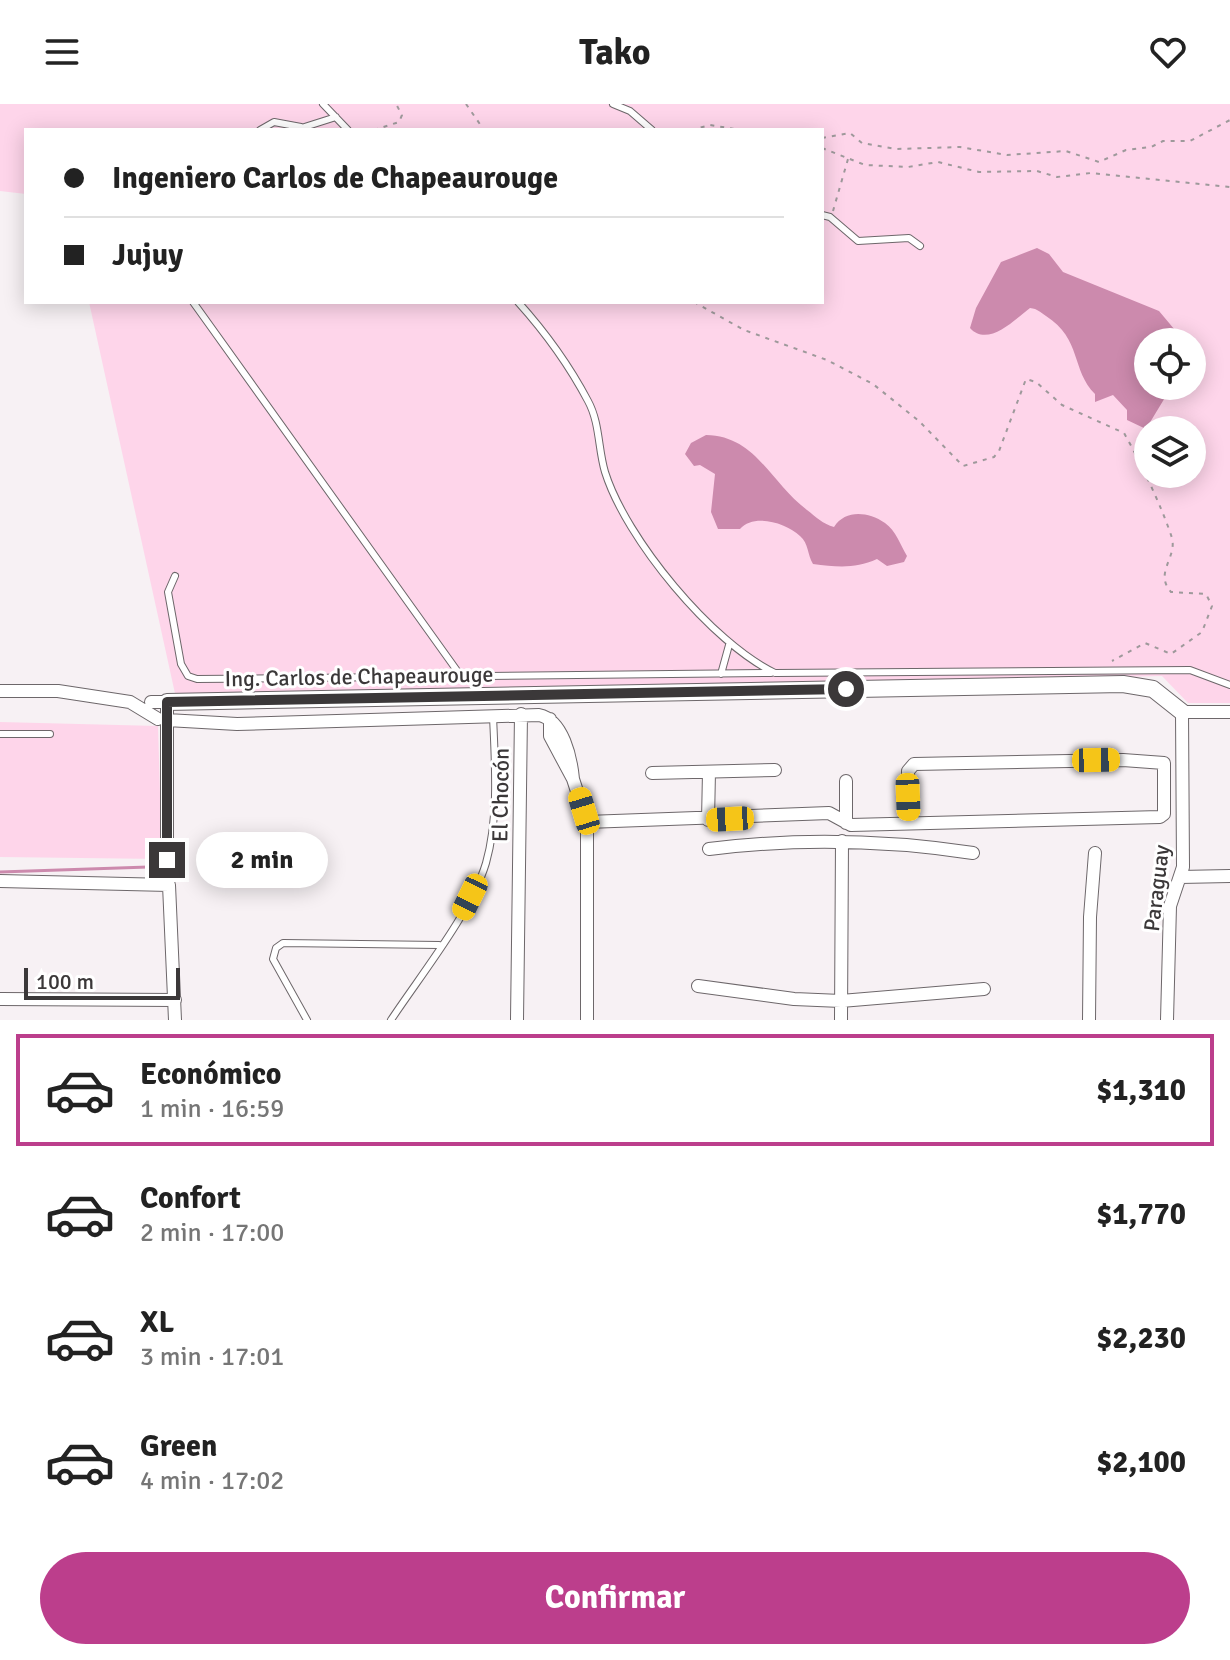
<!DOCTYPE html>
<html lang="es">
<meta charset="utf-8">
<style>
body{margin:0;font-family:Signika,sans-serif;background:#f6f6f6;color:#222;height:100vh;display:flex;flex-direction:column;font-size:30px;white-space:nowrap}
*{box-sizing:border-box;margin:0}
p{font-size:26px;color:#767676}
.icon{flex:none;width:44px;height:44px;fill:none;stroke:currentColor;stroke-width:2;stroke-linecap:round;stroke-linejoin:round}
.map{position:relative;height:916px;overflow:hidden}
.side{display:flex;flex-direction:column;background:#fff;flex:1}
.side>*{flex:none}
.guide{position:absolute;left:24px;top:24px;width:800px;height:176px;border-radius:0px;box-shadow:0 4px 20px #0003;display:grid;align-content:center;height:176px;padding:0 40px;background:#fff}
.buttons{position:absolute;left:1134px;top:224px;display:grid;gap:16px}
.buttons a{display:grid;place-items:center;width:72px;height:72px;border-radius:50%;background:#fff;box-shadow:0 4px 20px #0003;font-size:40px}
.scale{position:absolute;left:24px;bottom:20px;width:156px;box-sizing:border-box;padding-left:8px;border:4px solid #3b3839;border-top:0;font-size:22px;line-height:28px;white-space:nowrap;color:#3b3839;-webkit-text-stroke:6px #fff;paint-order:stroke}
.end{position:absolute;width:36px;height:36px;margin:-18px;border:10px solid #3b3839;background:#fff;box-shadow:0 0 0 4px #fff}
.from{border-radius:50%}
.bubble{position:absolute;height:56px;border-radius:28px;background:#fff;box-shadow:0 4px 20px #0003;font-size:26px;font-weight:800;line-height:56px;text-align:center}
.car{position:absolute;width:24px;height:48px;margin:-24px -12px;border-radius:10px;box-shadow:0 0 6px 2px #0007;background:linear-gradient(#f5c518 24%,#345 0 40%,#f5c518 0 76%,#345 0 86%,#f5c518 0)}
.guide b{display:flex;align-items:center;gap:28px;height:76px;font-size:30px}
.guide b+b{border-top:2px solid #e0e0e0}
.guide i{width:20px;height:20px;background:#222}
ul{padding:14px 0 0;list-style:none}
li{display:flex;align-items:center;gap:24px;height:112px;margin:0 16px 12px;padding:0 24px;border:4px solid transparent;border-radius:0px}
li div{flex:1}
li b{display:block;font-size:30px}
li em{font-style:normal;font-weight:800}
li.on{border-color:#bc3e8c}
li>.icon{width:72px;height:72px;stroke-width:1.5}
.cta{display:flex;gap:16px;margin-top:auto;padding:16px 40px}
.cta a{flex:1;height:92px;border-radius:48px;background:#bc3e8c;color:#fff;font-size:32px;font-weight:800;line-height:92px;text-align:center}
header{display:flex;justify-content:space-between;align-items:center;height:104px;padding:0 40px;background:#fff;font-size:36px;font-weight:800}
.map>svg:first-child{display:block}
</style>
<header><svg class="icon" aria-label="menu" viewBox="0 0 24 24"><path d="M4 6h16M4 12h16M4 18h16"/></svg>Tako<svg class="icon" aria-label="heart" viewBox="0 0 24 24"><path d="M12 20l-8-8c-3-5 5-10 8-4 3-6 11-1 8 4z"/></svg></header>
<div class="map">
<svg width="1230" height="916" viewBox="0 0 1230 916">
<rect width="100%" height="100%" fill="#f7f1f4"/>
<path fill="#fed5ea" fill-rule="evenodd" d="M0,0H1230V599H1188L1162,572L176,594L89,198H822V26H26V90L0,87ZM1148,238H1192V282H1148ZM1148,326H1192V370H1148Z
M0,618L158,622L162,755L0,753Z"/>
<path fill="#cc8aad" d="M1037,144L1049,150L1063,168L1159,207L1185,238H1148V282H1172L1146,325L1127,316V306L1113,291L1095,298V290C1071,266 1082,235 1046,212C1040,208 1038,205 1030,204C1015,215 988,244 970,224L976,204L1001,158Z
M706,331C756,332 770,378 807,406C816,413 823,420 834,423C845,406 867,407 885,419C896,427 900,440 907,452L904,458L887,462L877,455C855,465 837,463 813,460C807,450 809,440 800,432C786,419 754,409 740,425H718L711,408L715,370L700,361L694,362L685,350L691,339Z"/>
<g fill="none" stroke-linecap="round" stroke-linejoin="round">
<path stroke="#cc8aad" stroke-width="3" d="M0,768L178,762"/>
<defs>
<path id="service" d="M323,0L348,26
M613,0L630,7L652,26
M260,26L274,18L301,23
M295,26L336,13
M822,111L830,113L858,137L909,134L920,142
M193,198L463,575
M518,198C545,228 569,261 588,297C600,319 598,345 605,368C626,435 712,539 775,569L1190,566L1230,581
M175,472L168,488L181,560L188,572L197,575L771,569
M721,570L729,541
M0,630H50
M167,756L169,781
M307,916L273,855L276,844L283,839L439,841
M391,916C420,872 471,809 486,759C499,713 495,659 493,612"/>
<path id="minor" d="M0,587H58L130,598L158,615
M151,598H167V756
M550,615V632L573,675L587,718V916
M167,616L237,620L539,611C563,616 571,654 573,675
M652,669L775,666
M708,716L709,668
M587,718L829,709L851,721L1160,713L1164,710V659L1123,656L914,660L908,667L909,719
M846,719V677
M709,745C797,734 885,736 973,749
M1180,773L1230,772
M0,777L169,781L175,916
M698,882L794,895L841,897L984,885
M0,895L175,896
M517,916L521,610
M841,916L842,737
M1089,916L1090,813L1095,749
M1167,916L1170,802L1183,763L1182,608H1230"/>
<path id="tertiary" d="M167,598L1123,580L1153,585L1182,608"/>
</defs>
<use href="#service" stroke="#6d676a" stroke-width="8"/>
<use href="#minor" stroke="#6d676a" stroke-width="14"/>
<use href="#tertiary" stroke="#6d676a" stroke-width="18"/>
<path stroke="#9e999b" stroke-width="2" stroke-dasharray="4 6" stroke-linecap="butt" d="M466,0L484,26
M374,26L399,18L402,11L396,0
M691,26L710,21L740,26
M822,34L850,29L862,39L896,45L960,43L1007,51L1066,47L1099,58L1126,46L1151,43L1163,37H1190L1230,16
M822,44L865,61L908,63L938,58L979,68L1037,67L1057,73L1091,69L1230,83
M833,107L848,55
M694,198L744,226L827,256L873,280L919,317L963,362L994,353L999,347L1026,275L1036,278L1062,301L1124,329C1140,357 1162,403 1172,434C1177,454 1154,469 1171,488L1206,490L1212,502L1202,528L1171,550L1145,539L1112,557"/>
<use href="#service" stroke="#fff" stroke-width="6"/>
<use href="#minor" stroke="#fff" stroke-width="12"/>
<use href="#tertiary" stroke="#fff" stroke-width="16"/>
</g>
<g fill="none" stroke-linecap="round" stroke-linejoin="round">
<path stroke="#3b3839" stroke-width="10" d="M167,756V598L846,585"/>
</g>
<g text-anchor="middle" stroke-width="6" stroke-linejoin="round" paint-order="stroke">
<g font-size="22" fill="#3b3839" stroke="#fff">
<text transform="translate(359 572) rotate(-1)" y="8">Ing. Carlos de Chapeaurouge</text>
<text transform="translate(500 691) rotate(-89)" y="8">El Chocón</text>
<text transform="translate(1156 784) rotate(-83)" y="8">Paraguay</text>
</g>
</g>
</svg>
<div class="buttons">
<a><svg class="icon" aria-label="locate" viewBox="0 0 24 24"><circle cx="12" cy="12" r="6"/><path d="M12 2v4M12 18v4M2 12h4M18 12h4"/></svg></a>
<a><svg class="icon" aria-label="layers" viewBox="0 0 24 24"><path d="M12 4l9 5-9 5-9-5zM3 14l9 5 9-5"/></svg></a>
</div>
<div class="scale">100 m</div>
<i class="end from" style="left:846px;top:585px"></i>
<i class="end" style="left:167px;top:756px"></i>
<div class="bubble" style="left:196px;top:728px;width:132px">2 min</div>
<i class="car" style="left:1096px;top:656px;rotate:89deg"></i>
<i class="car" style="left:908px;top:693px;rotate:178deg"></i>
<i class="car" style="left:584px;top:707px;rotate:343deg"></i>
<i class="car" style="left:730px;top:715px;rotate:267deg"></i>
<i class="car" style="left:470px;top:793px;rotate:206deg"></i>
<div class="guide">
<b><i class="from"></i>Ingeniero Carlos de Chapeaurouge</b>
<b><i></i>Jujuy</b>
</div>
</div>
<section class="side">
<ul>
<li class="on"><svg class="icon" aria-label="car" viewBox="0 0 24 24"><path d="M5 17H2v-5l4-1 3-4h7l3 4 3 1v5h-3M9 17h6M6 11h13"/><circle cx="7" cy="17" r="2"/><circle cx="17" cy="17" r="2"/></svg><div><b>Económico</b><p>1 min · 16:59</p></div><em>$1,310</em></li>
<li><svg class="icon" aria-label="car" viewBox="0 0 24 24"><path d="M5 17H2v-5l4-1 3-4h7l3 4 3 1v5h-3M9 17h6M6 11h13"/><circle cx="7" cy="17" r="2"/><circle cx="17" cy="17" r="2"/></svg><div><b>Confort</b><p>2 min · 17:00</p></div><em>$1,770</em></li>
<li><svg class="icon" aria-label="car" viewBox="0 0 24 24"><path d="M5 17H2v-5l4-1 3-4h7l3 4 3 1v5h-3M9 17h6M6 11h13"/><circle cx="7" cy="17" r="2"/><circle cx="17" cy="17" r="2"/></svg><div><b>XL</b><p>3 min · 17:01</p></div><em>$2,230</em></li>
<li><svg class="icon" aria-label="car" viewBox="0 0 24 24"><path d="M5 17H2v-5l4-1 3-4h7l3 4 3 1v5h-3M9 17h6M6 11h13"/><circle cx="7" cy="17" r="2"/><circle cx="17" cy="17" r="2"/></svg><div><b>Green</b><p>4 min · 17:02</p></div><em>$2,100</em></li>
</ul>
<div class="cta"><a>Confirmar</a></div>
</section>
